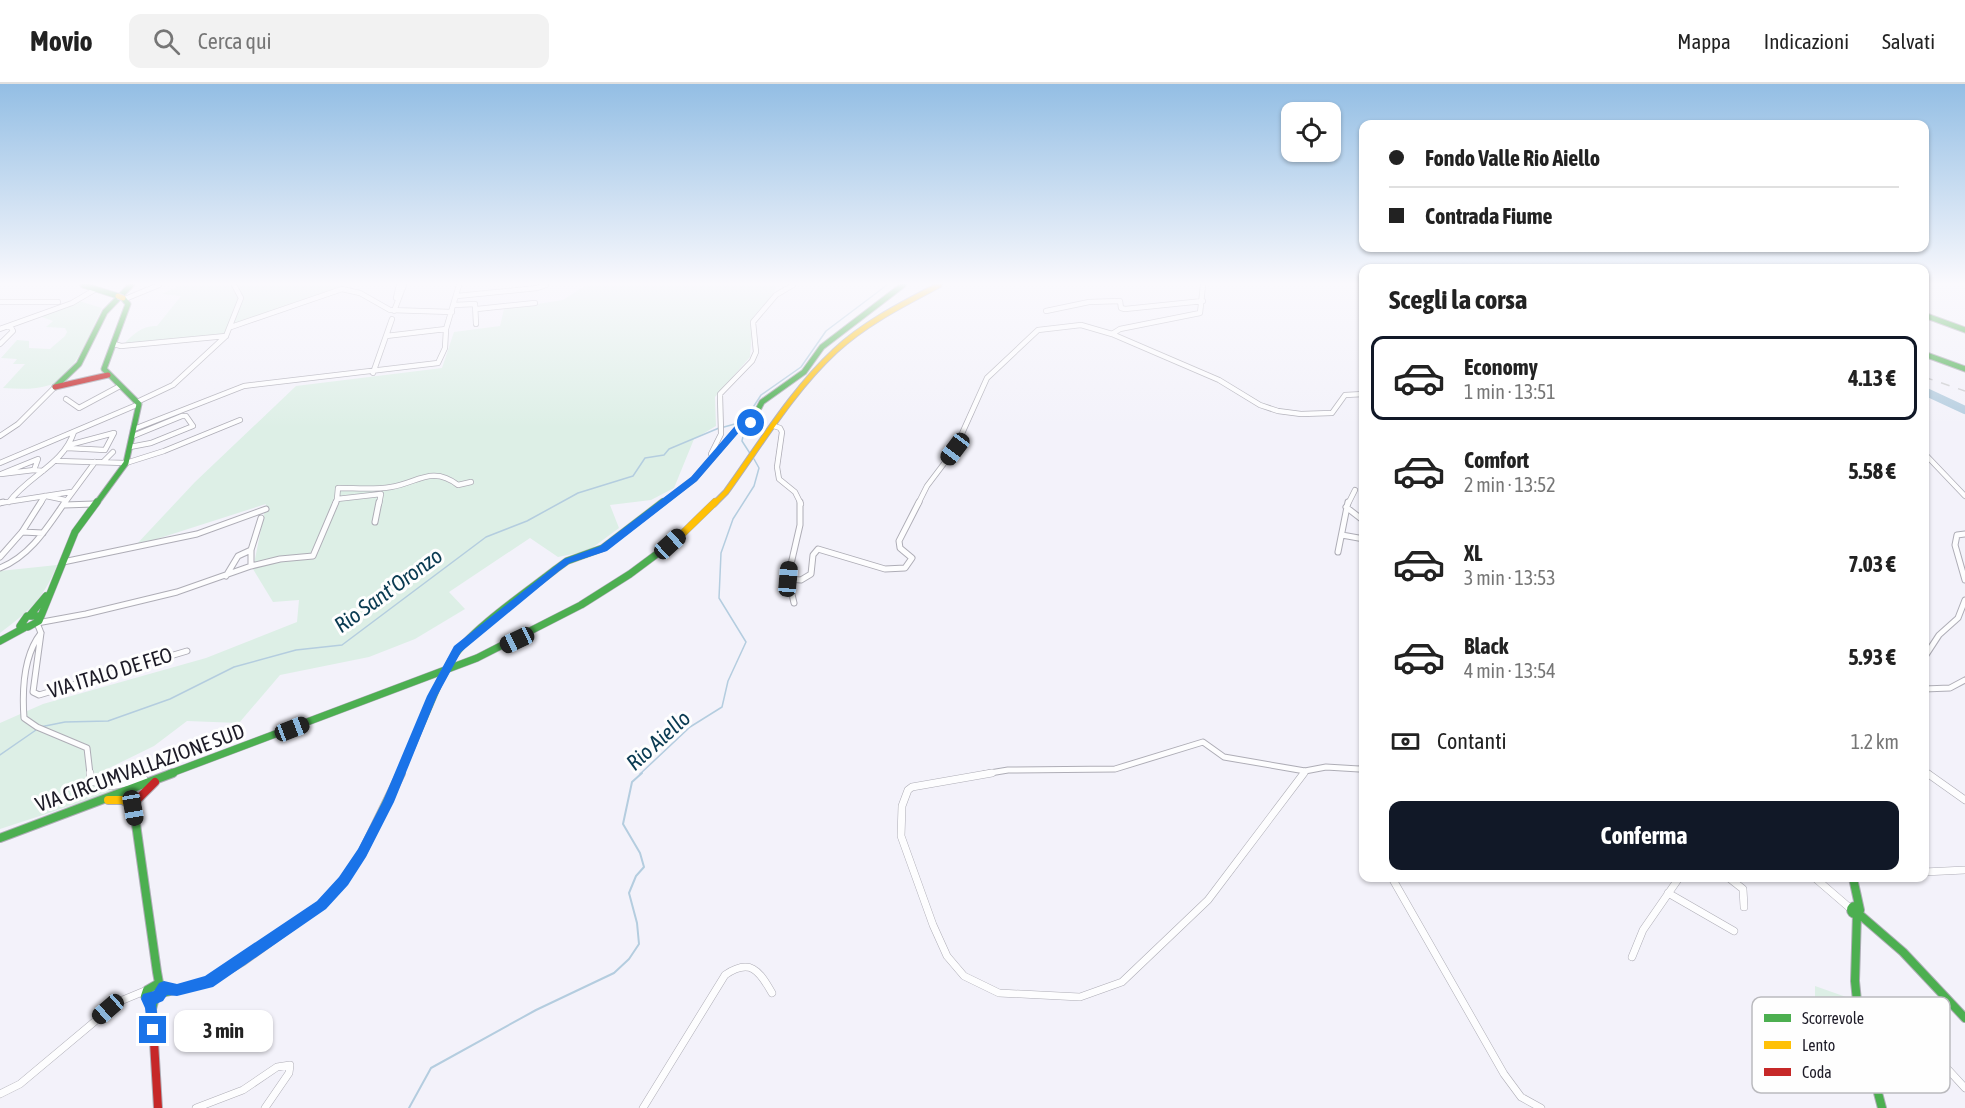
<!DOCTYPE html>
<html lang="it">
<meta charset="utf-8">
<style>
body{margin:0;font-family:"Asap Condensed",sans-serif;background:#f2f2f2;color:#222;height:100vh;display:flex;flex-direction:column;font-size:22px;white-space:nowrap}
*{box-sizing:border-box;margin:0}
p{font-size:20px;color:#767676}
.icon{flex:none;width:33px;height:33px;fill:none;stroke:currentColor;stroke-width:2;stroke-linecap:round;stroke-linejoin:round}
.map{position:relative;flex:1;overflow:hidden}
.sheet{position:absolute;left:1359px;top:180px;width:570px;height:618px;display:flex;flex-direction:column;background:#fff;border-radius:12px;box-shadow:0 2px 4px #0004}
.sheet>*{flex:none}
.banner{position:absolute;left:1359px;top:36px;width:570px;height:132px;border-radius:12px;box-shadow:0 2px 4px #0004;display:grid;align-content:center;height:132px;padding:0 30px;background:#fff}
.buttons{position:absolute;left:1281px;top:18px;display:grid;gap:12px}
.buttons a{display:grid;place-items:center;width:60px;height:60px;border-radius:12px;background:#fff;box-shadow:0 2px 4px #0004;font-size:30px}
.end{position:absolute;width:27px;height:27px;margin:-14px;border:8px solid #1a73e8;background:#fff;box-shadow:0 0 0 3px #fff}
.from{border-radius:50%}
.bubble{position:absolute;height:42px;border-radius:12px;background:#fff;box-shadow:0 2px 4px #0004;font-size:20px;font-weight:700;line-height:42px;text-align:center}
.car{position:absolute;width:18px;height:36px;margin:-18px -9px;border-radius:8px;box-shadow:0 0 4px 2px #0007;background:linear-gradient(#222 24%,#8ab4d8 0 40%,#222 0 76%,#8ab4d8 0 86%,#222 0)}
.banner b{display:flex;align-items:center;gap:21px;height:57px;font-size:22px}
.banner b+b{border-top:2px solid #e0e0e0}
.banner i{width:15px;height:15px;background:#222}
ul{padding:0;list-style:none}
li{display:flex;align-items:center;gap:18px;height:84px;margin:0 12px 9px;padding:0 18px;border:3px solid transparent;border-radius:12px}
li div{flex:1}
li b{display:block;font-size:22px}
li em{font-style:normal;font-weight:700}
li.selected{border-color:#111827}
li>.icon{width:54px;height:54px;stroke-width:1.5}
h2{padding:0 30px;font-size:27px;line-height:72px}
.pay{display:flex;align-items:center;gap:15px;height:66px;padding:0 30px;font-size:22px}
.pay p{margin-inline-start:auto}
.cta{display:flex;gap:12px;margin-top:auto;padding:12px 30px}
.cta a{flex:1;height:69px;border-radius:12px;background:#111827;color:#fff;font-size:24px;font-weight:700;line-height:69px;text-align:center}
header{display:flex;align-items:center;gap:36px;box-sizing:border-box;height:84px;padding:0 30px;background:#fff;border-bottom:2px solid #e0e0e0}
header strong{font-size:28px}
nav{display:flex;gap:33px;margin-inline-start:auto;font-size:21px}
.search{width:420px;height:54px;background:#f2f2f2;display:flex;align-items:center;gap:15px;box-sizing:border-box;padding:0 21px;border-radius:12px;color:#767676;font-size:22px}
.map>svg:first-child{display:block}
</style>
<header>
<strong>Movio</strong>
<div class="search"><svg class="icon" aria-label="search" viewBox="0 0 24 24"><circle cx="10" cy="10" r="6"/><path d="M15 15l6 6"/></svg>Cerca qui</div>
<nav><a>Mappa</a><a>Indicazioni</a><a>Salvati</a></nav>
</header>
<div class="map">
<svg width="1965" height="1024" viewBox="0 0 1965 1024">
<rect width="100%" height="100%" fill="#f3f2fa"/>
<path fill="#ddefe6" d="M181,201H343L341,204L240,239L225,251L124,260C133,250 143,241 157,242L181,212L162,210Z
M586,201H778L769,216L753,233L750,273L715,313L716,342L694,355L674,404L651,416L610,421L619,444L588,467L558,473L530,454L449,508L465,525L415,555L369,573L280,591L239,639L187,637L154,662L97,690L116,707L0,745V639L43,620L206,574L297,538L299,516L273,518L253,485L266,420L135,462L195,398L296,302L442,284L454,248L500,242L504,225L563,216Z
M79,217L102,224C92,245 73,295 50,301C35,306 18,305 3,304L25,280H13L17,275L1,274L17,256L29,257V264L50,265L65,252L67,248L65,244L46,243L53,237L39,232Z
M57,481C43,516 29,527 0,549V487Z
M1815,902L1849,914L1865,980L1815,963Z"/>
<g fill="none" stroke-linecap="round" stroke-linejoin="round">
<path stroke="#b4cddf" stroke-width="1.5" d="M743,339L761,311L801,283L826,247L887,201
M724,343L742,338
M745,343L742,357L751,371
M40,643L65,638L108,637L170,615L234,583L296,566L342,561L486,453L527,437L578,409L633,392L645,374L664,371L669,365L719,344
M0,671L36,646
M640,690L690,643L722,623L728,597L746,558L719,514L721,469L733,435L754,402L759,384L754,375"/>
<path stroke="#b4cddf" stroke-width="2" d="M409,1024L431,984L536,926L614,889L629,875L639,860L637,839L629,809L636,792L644,783L640,769L623,740L632,698L642,689"/>
<path stroke="#b4cddf" stroke-width="8" d="M1924,307L1965,326"/>
<defs>
<path id="street-far2" d="M1203,201L1200,229L1120,245L1112,250L1219,296L1260,321L1278,327L1301,330L1332,329L1345,311L1364,310
M457,212L537,204L546,201
M396,214L399,201
M125,215L159,201
M0,218H58
M454,221L475,220L476,240
M477,225L535,219
M394,227L404,201
M1046,227L1089,218L1120,217L1121,224L1125,225L1203,217
M231,243L342,205L360,209L390,226L452,228
M0,245L72,219L96,205
M386,252L446,245
M0,260L13,247L10,242
M114,260L121,262L226,252
M373,289L392,235
M66,315L79,324L120,302
M137,318L173,301L226,252L241,214L234,201
M774,342L780,344L782,348L777,383L779,395L795,408L801,420
M134,345L244,302L438,279L445,264L446,245L459,201
M0,352L18,340L55,303
M130,363L151,359L193,342L186,332H182L133,352
M67,364L105,366L114,349L69,361
M1924,369L1965,412
M713,372L711,370L721,350L720,310L752,277L756,268L753,238L776,211L793,201
M38,375L34,386L1,390Z
M57,377L126,379
M103,378L113,368
M0,379L139,320
M126,379L164,367L240,336
M34,386L43,387
M46,412L65,416
M337,415L338,404C355,404 374,406 391,403C417,399 432,381 458,401L471,398
M9,418C29,391 63,381 74,348
M0,419L71,408
M40,420L45,412
M64,420L95,378
M335,420L337,415L381,410L379,420
M918,420L927,402L955,365L987,294L1038,246L1081,241L1112,250
M1348,420L1355,406"/>
<path id="street-far1" d="M0,419L3,418
M64,421L94,420
M1346,423L1364,437
M375,438L379,418
M22,448L43,449
M1965,450L1957,451L1955,461L1965,496
M1342,451L1364,455
M1338,468L1348,418
M0,473L22,448L41,418
M63,478L197,450L266,425
M251,482V466L261,434
M0,484C30,472 47,444 65,418
M226,492L238,472L251,466
M788,495L801,496L811,490L813,471L818,465L885,485L905,484L912,474L900,464L899,457L919,418
M794,519L788,493L800,441V418
M41,549C23,572 22,606 24,634L37,643L87,664L90,690
M187,567L39,611L33,608L41,549L37,539L86,530L177,508L251,482L280,475L313,472L336,418
M1924,574L1939,551L1958,534L1965,516
M1924,605L1950,604L1965,596
M1305,687L1326,683L1359,685L1364,683
M1924,687L1929,690
M984,690L1008,686L1115,685L1203,658L1224,673L1305,687
M1303,690L1305,687"/>
<path id="street" d="M90,689L91,697L111,702L144,695
M992,689L912,703L908,706L902,722L901,752L933,841L947,872L964,892L999,909L1080,913L1122,898L1208,816L1304,689
M1927,689L1965,716
M1924,788L1965,786
M1392,794L1504,990L1521,1013L1541,1024
M1729,794L1743,805L1744,823
M1815,794L1851,825
M1668,809L1734,847
M1632,873L1643,846L1679,794
M1859,930H1897L1965,1004
M0,1010L20,1000L118,918L147,906
M196,1024L243,1006L277,983L290,981L289,989L265,1024
M643,1024L725,891C750,874 759,886 772,909"/>
<path id="fast-far2" d="M83,201L118,212
M1924,231L1965,246
M1924,270L1965,285
M55,303L79,280L105,228L131,201
M96,420L126,379L139,320L104,285L128,220L123,214
M661,420L694,395L738,344L751,339L762,318L804,288L822,263L903,201"/>
<path id="fast-far1" d="M30,531L46,512
M40,532H27L20,542L28,543L39,537L75,448L97,418
M0,557L24,544
M452,575C469,547 528,507 556,485L567,477L603,464L663,418
M169,690L477,574L581,521L630,490L677,455
M400,690L439,599"/>
<path id="fast" d="M131,705L157,888L159,899L164,904L155,914L152,925
M0,754L173,689
M1853,794L1860,826
M1851 826a4 4 0 1 1 8 0a4 4 0 1 1-8 0Z
M1857,830L1855,897L1859,937L1882,1024
M1859,830L1903,868L1965,934
M162,909L208,898L243,877L321,821L343,797L362,769L401,689
M151,916L145,912L147,906L159,899"/>
<path id="slow-far2" d="M714,420L726,408C760,361 792,307 835,267C865,239 903,220 939,201"/>
<path id="slow-far1" d="M677,455L715,418"/>
<path id="slow" d="M108,716H123L133,723"/>
<path id="jam-far1" d="M55,303L108,291"/>
<path id="jam" d="M133,724L138,715L155,698
M148,915L152,925L158,1024"/>
</defs>
<use href="#street-far2" stroke="#aeadb6" stroke-width="6"/>
<use href="#street-far1" stroke="#aeadb6" stroke-width="7"/>
<use href="#street" stroke="#aeadb6" stroke-width="8"/>
<use href="#fast-far2" stroke="#aeadb6" stroke-width="7"/>
<use href="#fast-far1" stroke="#aeadb6" stroke-width="8"/>
<use href="#fast" stroke="#aeadb6" stroke-width="10"/>
<use href="#slow-far2" stroke="#aeadb6" stroke-width="7"/>
<use href="#slow-far1" stroke="#aeadb6" stroke-width="8"/>
<use href="#slow" stroke="#aeadb6" stroke-width="10"/>
<use href="#jam-far1" stroke="#aeadb6" stroke-width="7"/>
<use href="#jam" stroke="#aeadb6" stroke-width="10"/>
<use href="#street-far2" stroke="#fdfdfe" stroke-width="4.5"/>
<use href="#street-far1" stroke="#fdfdfe" stroke-width="5"/>
<use href="#street" stroke="#fdfdfe" stroke-width="7"/>
<use href="#fast-far2" stroke="#4caf50" stroke-width="5"/>
<use href="#fast-far1" stroke="#4caf50" stroke-width="7"/>
<use href="#fast" stroke="#4caf50" stroke-width="8"/>
<use href="#slow-far2" stroke="#ffc107" stroke-width="5"/>
<use href="#slow-far1" stroke="#ffc107" stroke-width="7"/>
<use href="#slow" stroke="#ffc107" stroke-width="8"/>
<use href="#jam-far1" stroke="#c62828" stroke-width="5"/>
<use href="#jam" stroke="#c62828" stroke-width="8"/>
<path stroke="#ccccce" stroke-width="1.5" stroke-dasharray="9 9" stroke-linecap="butt" d="M1924,293L1965,307"/>
<defs>
<path id="fast-bridge" d="M439,599L452,575"/>
<path id="slow-bridge" d="M118,212L123,214"/>
</defs>
<use href="#fast-bridge" stroke="#aeadb6" stroke-width="8" stroke-linecap="butt"/>
<use href="#slow-bridge" stroke="#aeadb6" stroke-width="7" stroke-linecap="butt"/>
<use href="#fast-bridge" stroke="#4caf50" stroke-width="7"/>
<use href="#slow-bridge" stroke="#ffc107" stroke-width="5"/>
</g>
<linearGradient id="sky" x2="0" y2="1"><stop stop-color="#93bee4"/><stop offset="0.58" stop-color="#faf9fd"/><stop offset="1" stop-color="#faf9fd" stop-opacity="0"/></linearGradient>
<rect width="1965" height="344" fill="url(#sky)"/>
<path fill="#1a73e8" d="M751,337L754,338V341L741,346L697,397L607,467L570,479L559,487L461,568L437,612L394,718L366,773L348,801L326,825L213,903L177,912L167,911L163,917L156,920L159,946L157,951L153,953L148,951L145,924L141,915L143,910L154,907L159,899L164,897L177,900L205,892L317,817L339,793L358,765L383,717L427,612L454,562L564,475L600,462L691,393L735,342Z"/>
<g text-anchor="middle" stroke-width="6" stroke-linejoin="round" paint-order="stroke">
<g font-size="21" fill="#1d1b27" stroke="#fefefe">
<text transform="translate(110 589) rotate(-17)" y="7">VIA ITALO DE FEO</text>
<text transform="translate(140 684) rotate(-20)" y="7">VIA CIRCUMVALLAZIONE SUD</text>
</g>
<g font-size="22" font-style="italic" fill="#093a51" stroke="#fefefe">
<text transform="translate(388 506) rotate(-36)" y="8">Rio Sant'Oronzo</text>
<text transform="translate(658 656) rotate(-42)" y="8">Rio Aiello</text>
</g>
</g>
<rect x="1752" y="913" width="198" height="96" rx="9" fill="#fefefe" stroke="#bababe" stroke-width="1.5"/>
<rect x="1764" y="930" width="27" height="8" fill="#4caf50"/>
<rect x="1764" y="957" width="27" height="8" fill="#ffc107"/>
<rect x="1764" y="984" width="27" height="8" fill="#c62828"/>
<g font-size="16" fill="#1d1b27">
<text x="1802" y="940">Scorrevole</text>
<text x="1802" y="967">Lento</text>
<text x="1802" y="994">Coda</text>
</g>
</svg>
<div class="buttons">
<a><svg class="icon" aria-label="locate" viewBox="0 0 24 24"><circle cx="12" cy="12" r="6"/><path d="M12 2v4M12 18v4M2 12h4M18 12h4"/></svg></a>
</div>
<i class="end from" style="left:751px;top:339px"></i>
<i class="end" style="left:153px;top:946px"></i>
<div class="bubble" style="left:174px;top:926px;width:99px">3 min</div>
<i class="car" style="left:955px;top:365px;rotate:217deg"></i>
<i class="car" style="left:670px;top:460px;rotate:48deg"></i>
<i class="car" style="left:788px;top:495px;rotate:5deg"></i>
<i class="car" style="left:517px;top:556px;rotate:245deg"></i>
<i class="car" style="left:292px;top:645px;rotate:69deg"></i>
<i class="car" style="left:133px;top:724px;rotate:170deg"></i>
<i class="car" style="left:108px;top:925px;rotate:229deg"></i>
<div class="banner">
<b><i class="from"></i>Fondo Valle Rio Aiello</b>
<b><i></i>Contrada Fiume</b>
</div>
<section class="sheet">
<h2>Scegli la corsa</h2>
<ul>
<li class="selected"><svg class="icon" aria-label="car" viewBox="0 0 24 24"><path d="M5 17H2v-5l4-1 3-4h7l3 4 3 1v5h-3M9 17h6M6 11h13"/><circle cx="7" cy="17" r="2"/><circle cx="17" cy="17" r="2"/></svg><div><b>Economy</b><p>1 min · 13:51</p></div><em>4.13 €</em></li>
<li><svg class="icon" aria-label="car" viewBox="0 0 24 24"><path d="M5 17H2v-5l4-1 3-4h7l3 4 3 1v5h-3M9 17h6M6 11h13"/><circle cx="7" cy="17" r="2"/><circle cx="17" cy="17" r="2"/></svg><div><b>Comfort</b><p>2 min · 13:52</p></div><em>5.58 €</em></li>
<li><svg class="icon" aria-label="car" viewBox="0 0 24 24"><path d="M5 17H2v-5l4-1 3-4h7l3 4 3 1v5h-3M9 17h6M6 11h13"/><circle cx="7" cy="17" r="2"/><circle cx="17" cy="17" r="2"/></svg><div><b>XL</b><p>3 min · 13:53</p></div><em>7.03 €</em></li>
<li><svg class="icon" aria-label="car" viewBox="0 0 24 24"><path d="M5 17H2v-5l4-1 3-4h7l3 4 3 1v5h-3M9 17h6M6 11h13"/><circle cx="7" cy="17" r="2"/><circle cx="17" cy="17" r="2"/></svg><div><b>Black</b><p>4 min · 13:54</p></div><em>5.93 €</em></li>
</ul>
<div class="pay"><svg class="icon" aria-label="cash" viewBox="0 0 24 24"><path d="M3 7h18v10H3z"/><circle cx="12" cy="12" r="2"/></svg>Contanti<p>1.2 km</p></div>
<div class="cta"><a>Conferma</a></div>
</section>
</div>
